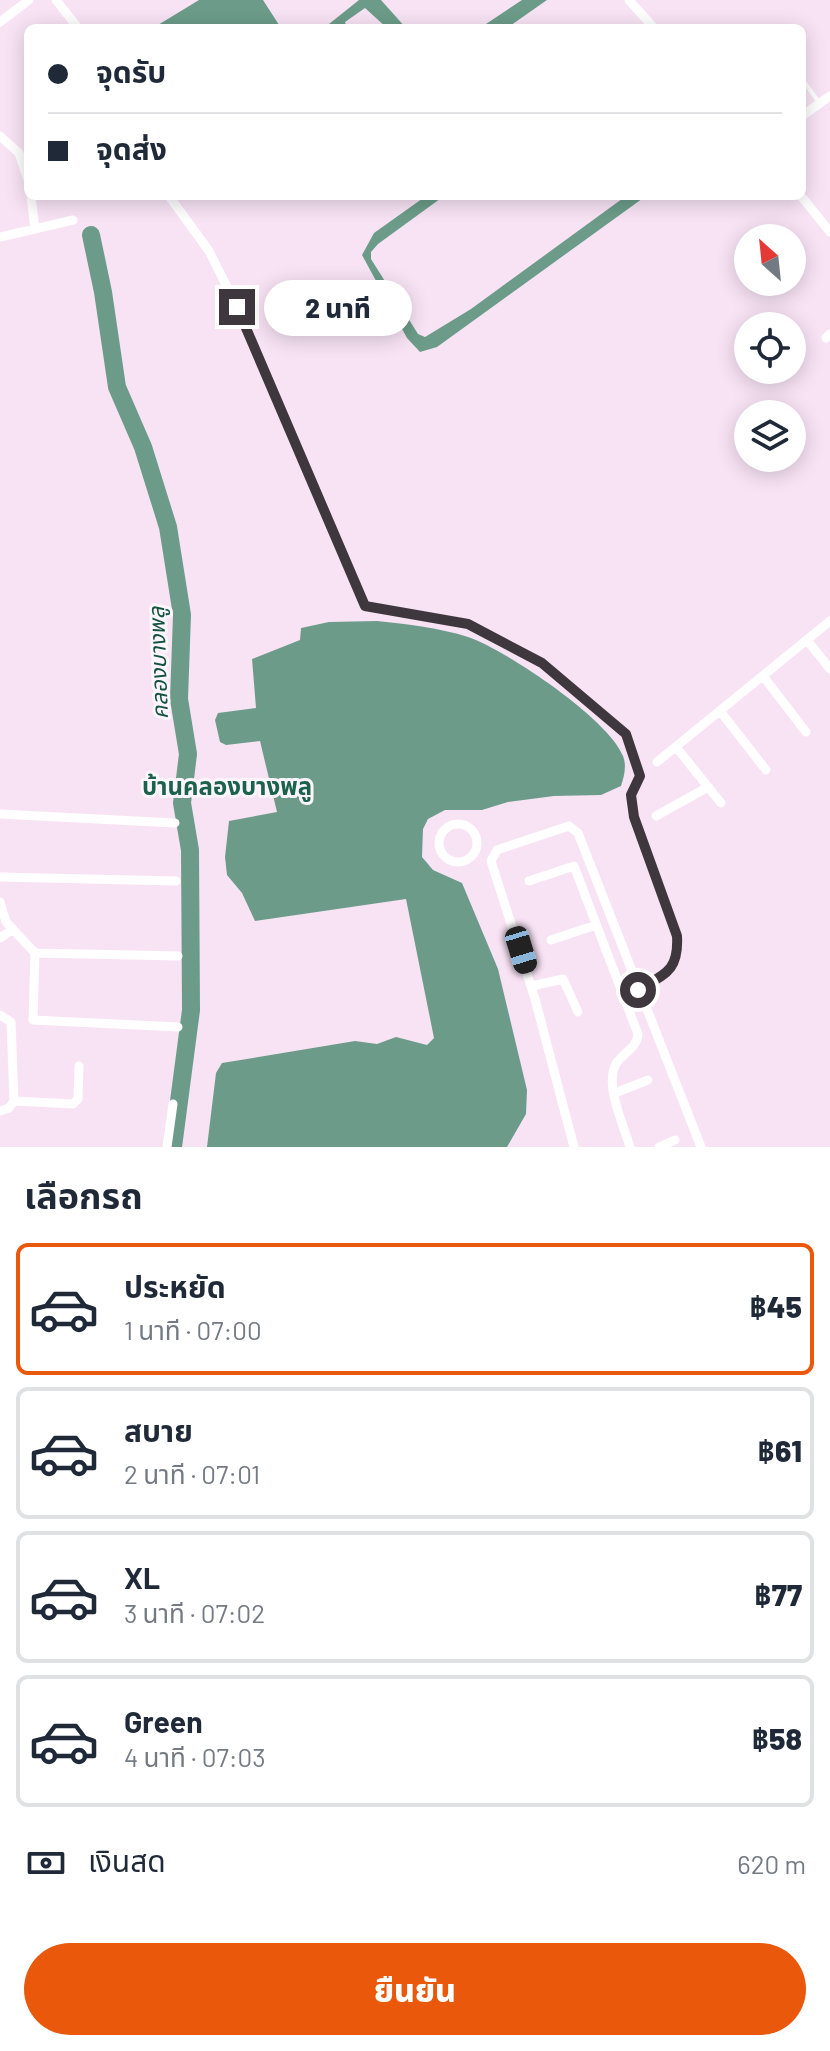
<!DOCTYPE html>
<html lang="th">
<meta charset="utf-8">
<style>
body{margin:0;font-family:Barlow,"Noto Sans Thai",sans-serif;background:#f2f2f3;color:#1f2937;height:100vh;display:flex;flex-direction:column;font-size:30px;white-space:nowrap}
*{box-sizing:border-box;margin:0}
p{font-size:26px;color:#747a83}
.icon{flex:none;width:44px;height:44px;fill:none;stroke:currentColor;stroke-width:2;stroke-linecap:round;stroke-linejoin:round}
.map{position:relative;height:1147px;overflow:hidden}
.side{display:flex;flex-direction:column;background:#fff;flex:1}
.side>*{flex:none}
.banner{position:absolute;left:24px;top:24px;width:782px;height:176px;border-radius:12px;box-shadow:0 4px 20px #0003;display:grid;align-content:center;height:176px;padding:0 24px;background:#fff}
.needle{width:52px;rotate:333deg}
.buttons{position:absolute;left:734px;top:224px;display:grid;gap:16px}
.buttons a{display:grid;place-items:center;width:72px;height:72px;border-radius:50%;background:#fff;box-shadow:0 4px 20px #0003;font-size:40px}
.end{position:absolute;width:36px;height:36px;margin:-18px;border:10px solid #3f373e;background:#fff;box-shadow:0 0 0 4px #fff}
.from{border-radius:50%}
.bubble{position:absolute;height:56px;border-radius:28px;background:#fff;box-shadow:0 4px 20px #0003;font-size:26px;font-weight:800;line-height:56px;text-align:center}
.car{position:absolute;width:24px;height:48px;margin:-24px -12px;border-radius:10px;box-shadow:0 0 6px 2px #0007;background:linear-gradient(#222 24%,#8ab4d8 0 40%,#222 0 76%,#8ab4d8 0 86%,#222 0)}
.banner b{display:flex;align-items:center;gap:28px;height:76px;font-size:30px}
.banner b+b{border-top:2px solid #e0e1e3}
.banner i{width:20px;height:20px;background:#1f2937}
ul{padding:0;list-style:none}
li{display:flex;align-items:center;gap:24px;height:132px;margin:0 16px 12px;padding:0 8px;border:4px solid #e0e1e3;border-radius:12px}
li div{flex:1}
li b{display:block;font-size:30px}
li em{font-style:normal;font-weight:800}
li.active{border-color:#ea580c}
li>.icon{width:72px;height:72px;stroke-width:1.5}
h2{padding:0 24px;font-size:36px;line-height:96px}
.pay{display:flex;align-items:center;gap:20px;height:88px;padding:0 24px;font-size:30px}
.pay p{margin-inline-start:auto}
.primary-button{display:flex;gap:16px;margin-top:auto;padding:16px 24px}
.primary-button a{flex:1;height:92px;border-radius:48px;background:#ea580c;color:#fff;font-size:32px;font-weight:800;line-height:92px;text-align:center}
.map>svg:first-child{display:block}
</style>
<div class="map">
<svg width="830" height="1147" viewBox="0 0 830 1147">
<rect width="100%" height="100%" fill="#f8e3f5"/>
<path fill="#6c9c89" d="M199,0H263L281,28H153Z
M359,0H381L406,28H387L365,8L345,22L347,28H324Z
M522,0H547L507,28H480Z
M426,196H444L378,244L371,252V259L418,334L425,337L471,309L626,196H646L437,347L420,352L407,338L362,255L374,233Z
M377,621C407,624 440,628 468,637C506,650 609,719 623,756C627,766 624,777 621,786L601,795L554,796L508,802L482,810H445L428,819L423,829L422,857L433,870L462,883L498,969L527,1090L526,1114L507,1147H207L216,1073L222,1063L355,1041L377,1044L396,1037L427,1045L434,1038L406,899L255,921L242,893L227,875L225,857L229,821L277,812L260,741L226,745L220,742L215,720L218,713L256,708L252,659L300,640L301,628L329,622Z"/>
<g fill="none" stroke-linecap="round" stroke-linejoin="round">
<path stroke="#6c9c89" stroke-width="18" d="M91,235L103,292L117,387L143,447L168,527L182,615L179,699L188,754L182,803L190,850L191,1010L173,1147"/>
<path stroke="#fff" stroke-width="4" d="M802,79L818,101"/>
<path stroke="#fff" stroke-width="9" d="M56,0L78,28
M629,0L654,28
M0,22L29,0
M802,116L830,96
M0,136L19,153L28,180
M31,196L35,229
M169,196L209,251L237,307L365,606L468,624L542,663L626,734L640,776L631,795L634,817L677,936C679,971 666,974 638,990
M801,196L830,232
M0,237L73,220
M826,338L830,334
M807,640L830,669
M763,676L806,732
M720,711L766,770
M676,747L721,803
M657,762L830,621
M0,814L175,823
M656,816L708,787
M439 843a19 19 0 1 1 38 0a19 19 0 1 1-38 0Z
M0,877L176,881
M529,881L574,866L638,1034C637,1049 623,1052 616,1064C604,1085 624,1126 630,1147
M0,902L6,922L35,953L33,1020L178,1027
M0,938L13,929
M551,940L596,925
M35,953L178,956
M532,986L563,979L578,1012
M0,1015L11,1022L14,1101L9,1108L0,1111
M615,1093L648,1080
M14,1101L73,1104L78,1099L79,1066
M167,1147L173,1104
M574,1147L535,999L491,861L497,850L569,826L578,833L701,1147
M659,1147L675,1140"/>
</g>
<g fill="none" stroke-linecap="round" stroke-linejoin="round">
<path stroke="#3f373e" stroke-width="10" d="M237,307L365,606L468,624L542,663L626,734L640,776L631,795L634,817L677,936C679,971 665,974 638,990"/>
</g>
<g text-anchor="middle" stroke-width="6" stroke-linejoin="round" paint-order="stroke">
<g font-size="22" font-style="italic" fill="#14533f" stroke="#fdf5fc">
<text transform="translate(158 663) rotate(-92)" y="8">คลองบางพลู</text>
</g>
<g font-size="24" font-weight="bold" fill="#1a624c" stroke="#fdf5fc">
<text x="227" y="795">บ้านคลองบางพลู</text>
</g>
</g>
</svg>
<div class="buttons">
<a><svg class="needle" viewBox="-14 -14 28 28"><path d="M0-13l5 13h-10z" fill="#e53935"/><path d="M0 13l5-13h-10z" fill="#747a83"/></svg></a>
<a><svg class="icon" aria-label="locate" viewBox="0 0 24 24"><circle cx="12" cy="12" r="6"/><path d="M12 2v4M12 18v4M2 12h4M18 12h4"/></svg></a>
<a><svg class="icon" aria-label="layers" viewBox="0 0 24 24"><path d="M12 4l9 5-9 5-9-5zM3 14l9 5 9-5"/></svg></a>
</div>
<i class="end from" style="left:638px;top:990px"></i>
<i class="end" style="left:237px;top:307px"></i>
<div class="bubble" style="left:264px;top:280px;width:148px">2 นาที</div>
<i class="car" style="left:521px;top:950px;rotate:163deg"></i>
<div class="banner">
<b><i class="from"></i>จุดรับ</b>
<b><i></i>จุดส่ง</b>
</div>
</div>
<section class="side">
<h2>เลือกรถ</h2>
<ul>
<li class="active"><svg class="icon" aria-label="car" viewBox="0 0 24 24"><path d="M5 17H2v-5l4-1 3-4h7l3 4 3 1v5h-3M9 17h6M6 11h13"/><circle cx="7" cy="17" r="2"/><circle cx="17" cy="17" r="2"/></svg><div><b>ประหยัด</b><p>1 นาที · 07:00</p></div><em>฿45</em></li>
<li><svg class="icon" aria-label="car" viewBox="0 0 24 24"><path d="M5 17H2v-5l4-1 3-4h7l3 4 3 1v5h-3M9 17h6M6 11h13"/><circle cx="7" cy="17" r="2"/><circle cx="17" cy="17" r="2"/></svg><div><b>สบาย</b><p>2 นาที · 07:01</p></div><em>฿61</em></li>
<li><svg class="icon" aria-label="car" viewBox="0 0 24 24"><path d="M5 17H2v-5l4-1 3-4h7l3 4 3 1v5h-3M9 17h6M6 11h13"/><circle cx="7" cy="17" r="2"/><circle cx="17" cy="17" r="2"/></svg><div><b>XL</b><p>3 นาที · 07:02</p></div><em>฿77</em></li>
<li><svg class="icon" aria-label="car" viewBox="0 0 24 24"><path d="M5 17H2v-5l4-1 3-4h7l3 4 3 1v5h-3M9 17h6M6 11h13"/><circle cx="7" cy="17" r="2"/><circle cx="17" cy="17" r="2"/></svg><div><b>Green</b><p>4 นาที · 07:03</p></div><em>฿58</em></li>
</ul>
<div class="pay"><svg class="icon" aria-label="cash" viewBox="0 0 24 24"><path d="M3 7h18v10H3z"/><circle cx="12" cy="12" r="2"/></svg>เงินสด<p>620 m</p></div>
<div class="primary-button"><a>ยืนยัน</a></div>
</section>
